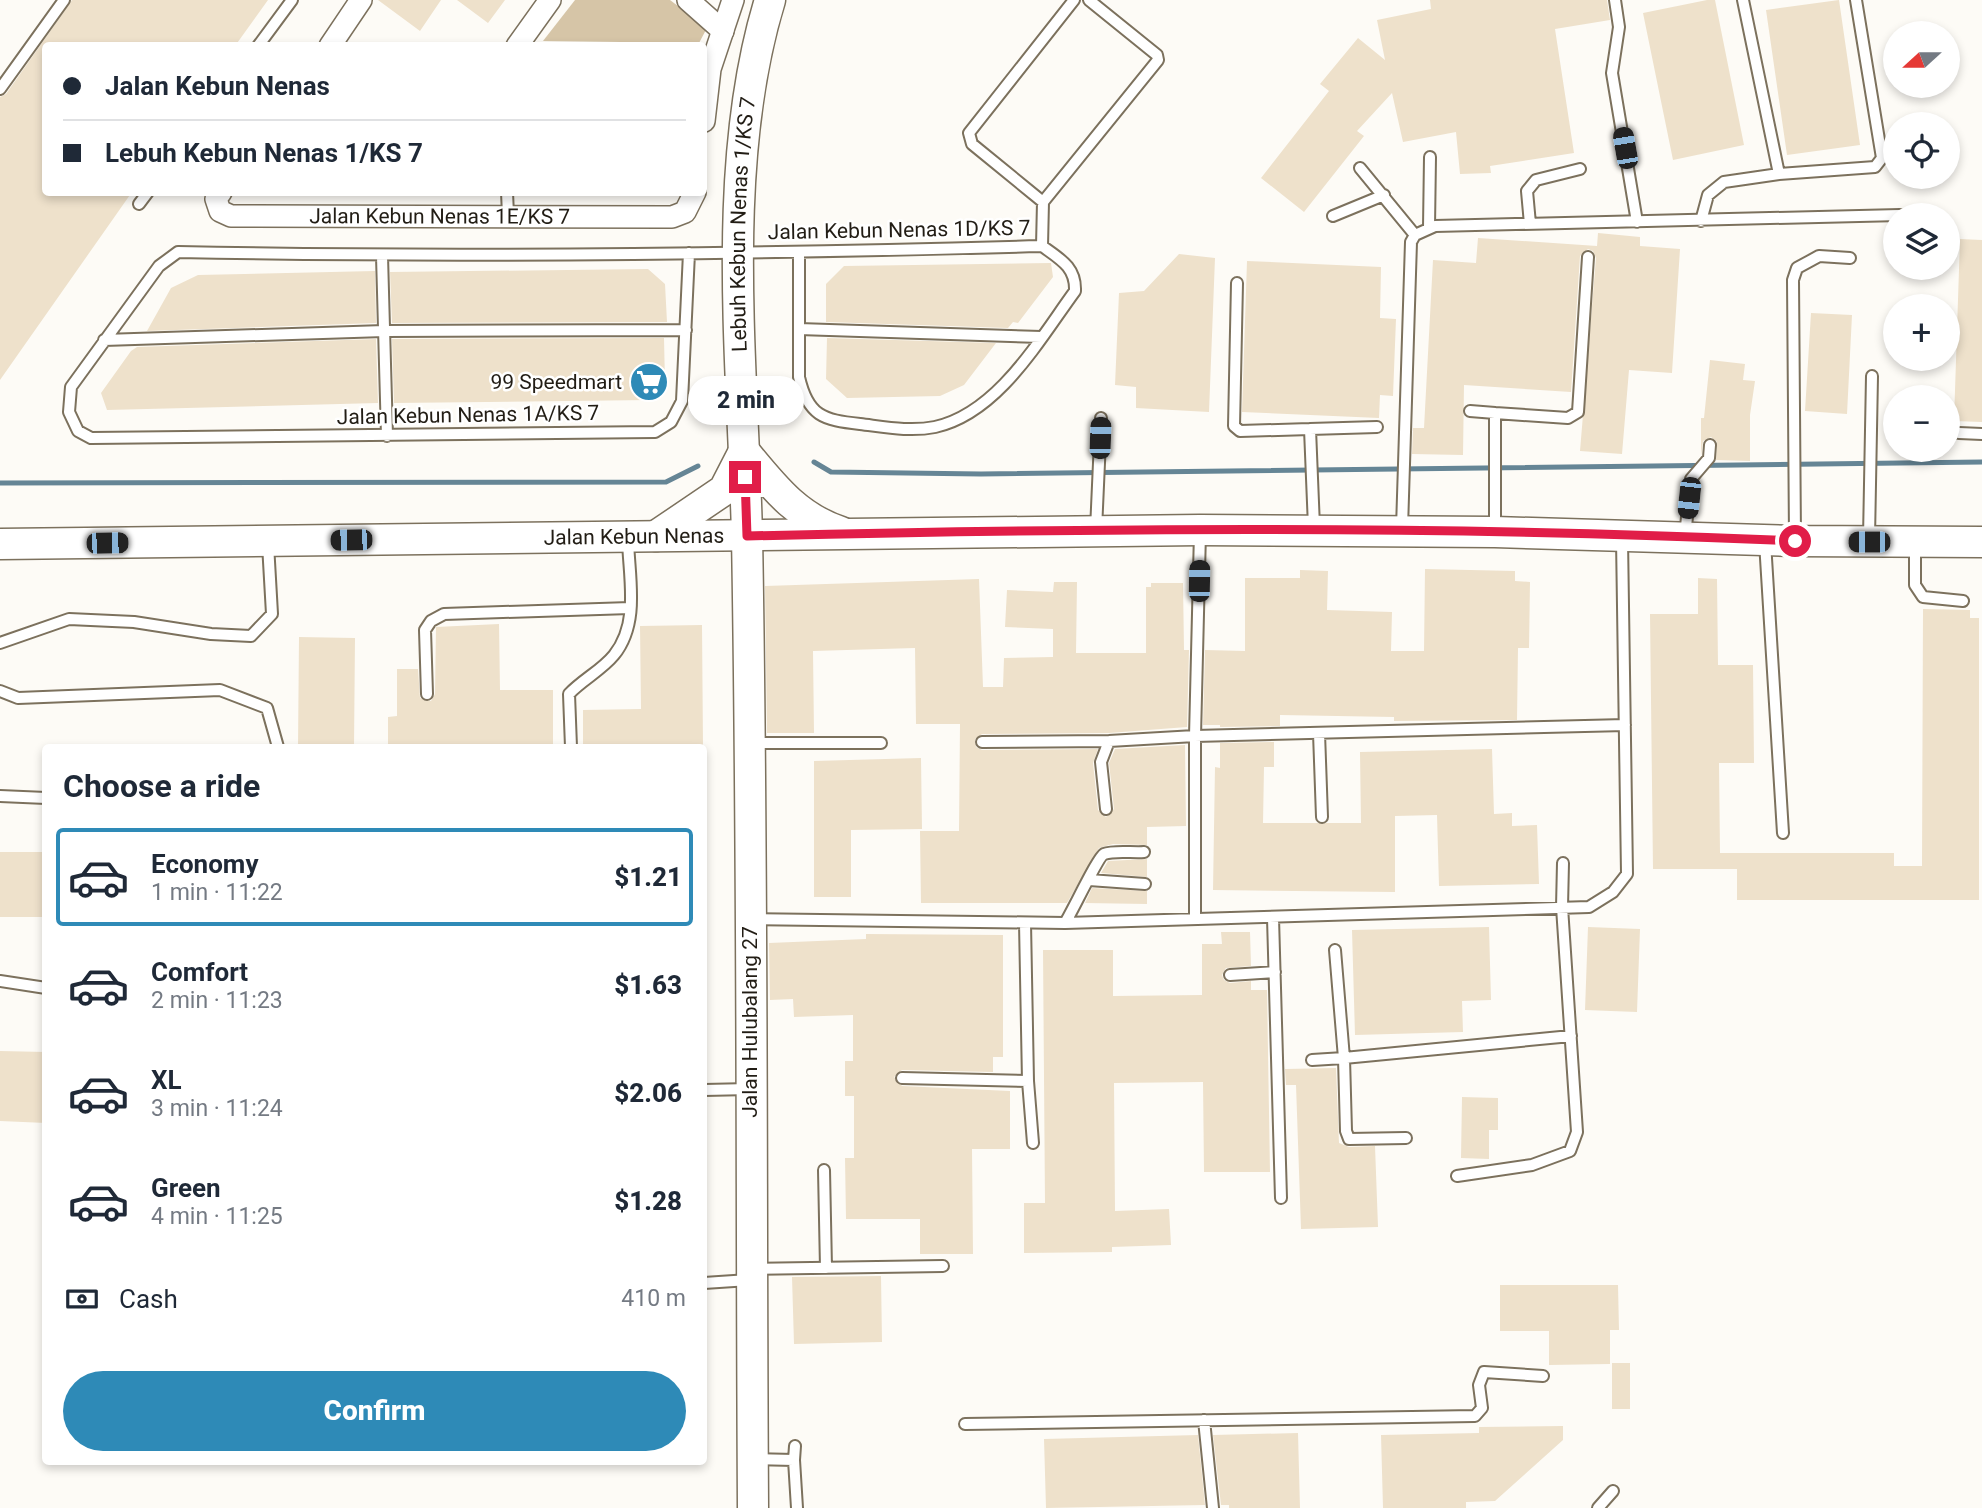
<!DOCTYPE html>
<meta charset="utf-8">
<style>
body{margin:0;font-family:Roboto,sans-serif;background:#f2f2f3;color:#1f2937;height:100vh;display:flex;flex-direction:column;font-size:26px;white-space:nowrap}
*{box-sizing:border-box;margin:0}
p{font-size:23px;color:#747a83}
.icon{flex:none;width:38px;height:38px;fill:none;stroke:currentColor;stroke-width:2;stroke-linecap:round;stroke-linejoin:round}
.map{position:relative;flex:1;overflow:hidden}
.details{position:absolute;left:42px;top:744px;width:665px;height:721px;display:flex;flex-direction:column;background:#fff;border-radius:7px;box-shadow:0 4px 10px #0003}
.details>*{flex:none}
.top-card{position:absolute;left:42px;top:42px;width:665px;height:154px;border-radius:7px;box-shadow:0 4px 10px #0003;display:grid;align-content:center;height:154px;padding:0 21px;background:#fff}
.needle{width:46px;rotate:249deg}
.controls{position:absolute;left:1883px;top:21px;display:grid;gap:14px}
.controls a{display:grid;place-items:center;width:77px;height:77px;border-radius:50%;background:#fff;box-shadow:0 4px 10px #0003;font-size:35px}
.end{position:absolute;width:32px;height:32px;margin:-16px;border:9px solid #e11d48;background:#fff;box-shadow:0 0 0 4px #fff}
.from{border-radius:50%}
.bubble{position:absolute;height:49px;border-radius:24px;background:#fff;box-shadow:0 4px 10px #0003;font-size:23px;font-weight:800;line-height:49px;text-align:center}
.car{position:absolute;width:21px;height:42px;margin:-21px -10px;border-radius:9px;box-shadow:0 0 5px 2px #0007;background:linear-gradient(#222 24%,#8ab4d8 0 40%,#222 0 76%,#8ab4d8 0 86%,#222 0)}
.top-card b{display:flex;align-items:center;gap:24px;height:66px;font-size:26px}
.top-card b+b{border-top:2px solid #e0e1e3}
.top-card i{width:18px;height:18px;background:#1f2937}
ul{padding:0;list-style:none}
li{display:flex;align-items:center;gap:21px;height:98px;margin:0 14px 10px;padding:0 7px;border:4px solid transparent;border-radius:7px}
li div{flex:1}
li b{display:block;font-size:26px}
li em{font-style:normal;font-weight:800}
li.on{border-color:#2e8ab7}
li>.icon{width:63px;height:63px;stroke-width:1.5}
h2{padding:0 21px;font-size:32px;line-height:84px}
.pay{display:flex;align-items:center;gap:18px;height:77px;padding:0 21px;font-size:26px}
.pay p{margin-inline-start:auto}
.cta{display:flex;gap:14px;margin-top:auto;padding:14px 21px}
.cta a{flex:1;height:80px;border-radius:42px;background:#2e8ab7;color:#fff;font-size:28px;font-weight:800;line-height:80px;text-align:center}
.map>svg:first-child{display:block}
</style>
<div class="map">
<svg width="1982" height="1508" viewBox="0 0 1982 1508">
<rect width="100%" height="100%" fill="#fdfbf6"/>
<path fill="#d6c5a7" d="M575,0H670L707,28L699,43L543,41Z"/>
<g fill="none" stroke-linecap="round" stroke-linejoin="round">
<path stroke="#658595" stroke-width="5" d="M814,462L831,472L981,474L1982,462
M0,483L666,482L698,466"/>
</g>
<path fill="#eee1cb" d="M72,0H268L235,46H46V192H132L0,380V97L6,94Z
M378,0H441L420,31Z
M457,0H505L488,23Z
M1430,0H1607L1610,20L1555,29L1574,153L1490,166L1491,173L1460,174L1456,132L1403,142L1392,93L1357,131L1364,136L1304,212L1261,178L1329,91L1320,84L1358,38L1385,60L1377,20L1431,9Z
M1707,0H1715L1744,145L1673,160L1643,13Z
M1839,0L1860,145L1787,155L1766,10Z
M1598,233L1640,237V246L1680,249L1672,373L1629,370L1622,454L1580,451L1596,258L1593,251L1588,249L1580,256L1571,392L1464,385L1463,455L1412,454L1413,428H1424L1433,260L1476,263L1478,238L1597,246Z
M1960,239L1982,240V422L1954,421Z
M1179,254L1215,258L1209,412L1136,408V387L1115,385L1119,293L1144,291Z
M1247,261L1381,267L1380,318L1396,319L1393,396L1380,395L1379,418L1242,412Z
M1051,263L1053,277L1018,323L1013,322L1008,328L826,322V284L844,266Z
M648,269L665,284L667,322L392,323L390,272Z
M375,271L376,323L147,331L171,288L198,275Z
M1811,313L1852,315L1847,414L1805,411Z
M664,338L665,383L649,400L394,403L392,339Z
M827,338L996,343L964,385L940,396L847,398L826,379Z
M376,339L378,403L107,410L101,393L131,351L137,347Z
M1710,360L1745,364L1743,380L1755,381L1750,415V461L1716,460L1717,442L1711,437L1703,441L1701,456V418H1704Z
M1425,569L1515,571V581L1530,582L1529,648H1518L1517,720L1394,721V717L1280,715V726L1220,727V725H1203L1205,650L1245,651V578H1300V570L1328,571L1327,610L1392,612L1391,651H1424Z
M1698,578L1717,579L1718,665H1753L1754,763H1719L1720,853H1894V866H1922L1923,609L1970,610V618H1979V900H1737V869H1653L1650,614H1698Z
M979,579L983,687H1003L1004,658L1053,657V629L1005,627L1007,590L1053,592L1054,582H1077L1076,653H1146V587H1151V583H1183L1184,650H1189L1187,727L1109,733L982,734L975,739L976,747L982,750L1098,749L1093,763L1098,810L1106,817L1114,809L1109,763L1115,749L1185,745L1186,826L1147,827V845L1113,844L1099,848L1067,903H921L920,831H959L960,724H916L915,648L813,651L814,733H767L765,586Z
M499,624L500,690H553V747H388V717L397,716V669H418L420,698L431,701L435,694L436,627Z
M702,625L703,747H583V710L641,709L640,626Z
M299,637L355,638L354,747H298Z
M1274,742V767H1264L1263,823H1361L1360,752L1492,749L1494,814L1512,813V826L1537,825L1539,884L1439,886L1437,815L1395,816V892L1213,890L1215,767L1220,768V743Z
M921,758L922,829L851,830V897H814V761Z
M0,852H46V917H0Z
M1147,859V877L1101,873L1108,861Z
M1092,888L1147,891V904L1085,903Z
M1489,927L1491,1000L1462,1001L1463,1032L1355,1035L1352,930Z
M1588,927L1640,929L1637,1012L1585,1010Z
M1221,932H1250L1251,966L1226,968L1222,975L1224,980L1230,983L1251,981V990H1267L1270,1172H1204L1203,1082L1114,1083L1115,1211L1169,1209L1171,1245L1112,1247V1252L1024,1253V1203H1045L1043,950H1113V996L1202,995V944H1222Z
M866,934L1003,935V1057H993V1072L902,1070L894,1077L902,1086L1010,1091V1149H972L973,1254H920V1219H846L845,1158H854V1096H845V1061H853V1015L794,1017L793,999L770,1000L769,943L866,939Z
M0,1051L46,1052V1123L0,1121Z
M1336,1068L1339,1143L1349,1147L1375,1146L1378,1227L1301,1229L1296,1085H1286L1285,1069Z
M1462,1097L1498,1098V1130H1489V1159L1461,1158Z
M881,1276L882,1342L794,1344L792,1277Z
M1500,1285H1618L1619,1330H1610V1364L1549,1365V1331H1500Z
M1612,1363H1630V1409H1612Z
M1563,1426V1440L1495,1501L1466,1502V1508H1383L1381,1435L1479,1433V1427Z
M1298,1433L1300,1508H1229V1505H1221L1213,1435Z
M1198,1435L1205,1505L1046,1508L1044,1439Z"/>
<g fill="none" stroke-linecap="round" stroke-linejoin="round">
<defs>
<path id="lane" d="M1615,0L1619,27L1612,73L1637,222
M258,46L292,0
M0,89L64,0
M1360,168L1415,235
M1779,174L1875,167L1882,158L1856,0
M507,192L508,215
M1043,202L972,144L969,133L1074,0
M139,204L148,192
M1333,216L1384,195
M1701,221L1708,195L1724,182L1779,174L1743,0
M1530,224L1527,191L1536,180L1580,169
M1429,227L1430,157
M1042,246L1043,202L1158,60L1157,55L1089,0
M689,253L682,401L671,422L655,432L91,438L78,431L69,412L71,387L159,266L178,252C466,258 754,254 1042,246C1060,259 1076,267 1075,291C1039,340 998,413 935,427C910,432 885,427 860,424C823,420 808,416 799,377V253
M382,256L387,436
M1237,283L1234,426L1240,431L1310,429L1314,527
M799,329L1041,337
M104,340L384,331L686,330
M1470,411L1495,413V529
M1495,413L1568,418L1578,412L1588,257
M1310,429L1377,427
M1959,433L1982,434
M1402,528L1411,242L1415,235L1435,226L1900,215
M1096,530L1101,418
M1685,536L1691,479L1709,458L1710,445
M1795,538L1793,280L1797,268L1819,256L1850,258
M1869,538L1872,376
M1765,542L1783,833
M1915,544V585L1923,597L1963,601
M0,643L69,619L134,622L211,634L251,636L272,614L268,544
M0,691L18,698L220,690L267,708L278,747
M427,694L425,630L431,621L444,614L630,608
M1319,733L1322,817
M982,742L1109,741L1195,736L1200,532
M751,743H881
M571,747L569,694C582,680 602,670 614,655C640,623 629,578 628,540
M0,796L46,798
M1106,809L1101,762L1109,741
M1089,880L1145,884
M1273,918L1281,1198
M752,919L1065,923L1589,907L1613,892L1627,874L1622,539
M1195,919V736L1625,725
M1025,923L1028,1081L1033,1143
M1065,923C1072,912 1098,857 1104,854C1114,850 1133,853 1144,852
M1335,950L1344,1058L1571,1036
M1230,975L1275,972
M0,981L46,988
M1312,1060L1344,1058L1346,1131L1349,1139L1406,1138
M902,1078L1028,1081
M704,1090L750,1089
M824,1170L826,1268
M1457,1176L1532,1165L1570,1151L1577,1132L1562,907L1563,863
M754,1269L943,1266
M704,1283L749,1280
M1204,1420L1213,1508
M965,1424L1475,1416L1482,1408L1479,1385L1484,1372L1543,1376
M754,1459L794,1460L797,1508
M794,1460L795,1446
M1598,1508L1613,1491"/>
<g id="street">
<path d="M688,0L723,31"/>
<path d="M330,46L361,0"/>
<path d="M517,46L550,0"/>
<path d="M704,121L710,69L733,0"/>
<path id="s1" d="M221,192L216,199L220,211L231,216L672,217L685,212L695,192"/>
</g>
<g id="secondary">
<path d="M744,451C773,486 796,517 841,532"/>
<path d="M656,536L724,490L742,455"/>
<path id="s2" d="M0,544L1200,530L1495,532L1795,541L1982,542"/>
<path id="s3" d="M753,1508C751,1184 753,860 747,536C743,364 719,166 770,0"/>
</g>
</defs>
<use href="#lane" stroke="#7c715d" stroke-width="14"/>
<use href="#street" stroke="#7c715d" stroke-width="24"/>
<use href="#secondary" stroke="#7c715d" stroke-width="33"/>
<use href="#lane" stroke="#fff" stroke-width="10"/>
<use href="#street" stroke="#fff" stroke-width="21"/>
<use href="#secondary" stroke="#fff" stroke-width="30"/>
</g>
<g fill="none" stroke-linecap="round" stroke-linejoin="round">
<path stroke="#e11d48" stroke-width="9" d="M745,477L747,536C1096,528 1446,525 1795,541"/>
</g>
<defs>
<symbol id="supermarket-disc" viewBox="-11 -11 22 22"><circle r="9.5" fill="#2e8ab7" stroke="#fff"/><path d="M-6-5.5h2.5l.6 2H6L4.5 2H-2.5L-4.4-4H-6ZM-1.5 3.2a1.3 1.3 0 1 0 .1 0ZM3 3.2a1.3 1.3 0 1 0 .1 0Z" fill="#fff"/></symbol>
</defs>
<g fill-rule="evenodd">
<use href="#supermarket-disc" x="627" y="360" width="44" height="44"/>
</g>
<g text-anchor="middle" stroke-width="5" stroke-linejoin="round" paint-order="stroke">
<g font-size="21" fill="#221d15" stroke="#fff">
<text dy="7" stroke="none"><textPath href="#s1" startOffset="242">Jalan Kebun Nenas 1E/KS 7</textPath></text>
<text dy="7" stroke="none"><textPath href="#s3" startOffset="1284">Lebuh Kebun Nenas 1/KS 7</textPath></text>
<text transform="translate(899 230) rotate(-1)" y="7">Jalan Kebun Nenas 1D/KS 7</text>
<text transform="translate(468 415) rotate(-1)" y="7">Jalan Kebun Nenas 1A/KS 7</text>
<text dy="7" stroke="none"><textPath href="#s2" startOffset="634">Jalan Kebun Nenas</textPath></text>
<text transform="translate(750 1022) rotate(-90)" y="7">Jalan Hulubalang 27</text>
</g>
<g font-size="21" fill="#221d15" stroke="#fff" text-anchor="end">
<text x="622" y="389">99 Speedmart</text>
</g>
</g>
</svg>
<div class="controls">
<a><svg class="needle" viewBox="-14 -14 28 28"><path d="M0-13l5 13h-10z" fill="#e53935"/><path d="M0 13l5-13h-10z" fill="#747a83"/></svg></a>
<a><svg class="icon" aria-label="locate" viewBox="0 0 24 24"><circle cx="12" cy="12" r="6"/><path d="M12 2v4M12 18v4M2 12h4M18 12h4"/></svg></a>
<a><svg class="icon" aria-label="layers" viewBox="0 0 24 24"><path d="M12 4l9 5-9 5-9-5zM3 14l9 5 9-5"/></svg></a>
<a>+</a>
<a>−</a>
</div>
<i class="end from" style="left:1795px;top:541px"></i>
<i class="end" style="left:745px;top:477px"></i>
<div class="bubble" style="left:688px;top:376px;width:116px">2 min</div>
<i class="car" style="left:1625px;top:148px;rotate:350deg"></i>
<i class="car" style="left:1100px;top:438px;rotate:2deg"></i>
<i class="car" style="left:1689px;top:498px;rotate:186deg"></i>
<i class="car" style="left:351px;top:540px;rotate:269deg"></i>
<i class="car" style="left:1869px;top:542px;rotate:270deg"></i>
<i class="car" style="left:107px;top:543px;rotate:89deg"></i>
<i class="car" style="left:1199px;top:581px;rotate:1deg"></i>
<div class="top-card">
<b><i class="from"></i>Jalan Kebun Nenas</b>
<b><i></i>Lebuh Kebun Nenas 1/KS 7</b>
</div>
<section class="details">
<h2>Choose a ride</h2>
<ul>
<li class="on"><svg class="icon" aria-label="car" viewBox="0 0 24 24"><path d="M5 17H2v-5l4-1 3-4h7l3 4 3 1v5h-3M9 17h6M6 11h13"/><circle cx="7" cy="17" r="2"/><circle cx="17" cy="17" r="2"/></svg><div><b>Economy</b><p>1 min · 11:22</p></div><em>$1.21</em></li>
<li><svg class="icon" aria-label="car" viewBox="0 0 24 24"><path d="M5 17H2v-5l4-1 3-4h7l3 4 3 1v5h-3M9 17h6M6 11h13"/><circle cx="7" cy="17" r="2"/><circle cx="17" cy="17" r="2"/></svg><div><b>Comfort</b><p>2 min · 11:23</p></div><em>$1.63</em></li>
<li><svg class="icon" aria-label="car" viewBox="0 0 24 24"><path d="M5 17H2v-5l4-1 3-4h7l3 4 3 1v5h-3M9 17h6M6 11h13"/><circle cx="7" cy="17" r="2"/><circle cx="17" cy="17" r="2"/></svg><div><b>XL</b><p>3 min · 11:24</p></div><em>$2.06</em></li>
<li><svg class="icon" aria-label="car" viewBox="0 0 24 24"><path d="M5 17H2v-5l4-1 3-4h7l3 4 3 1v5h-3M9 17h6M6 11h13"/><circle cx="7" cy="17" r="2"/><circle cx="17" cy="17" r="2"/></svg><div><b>Green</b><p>4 min · 11:25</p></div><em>$1.28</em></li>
</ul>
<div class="pay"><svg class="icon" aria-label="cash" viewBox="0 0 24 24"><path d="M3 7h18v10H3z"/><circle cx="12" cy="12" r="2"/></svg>Cash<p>410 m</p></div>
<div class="cta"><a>Confirm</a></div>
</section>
</div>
